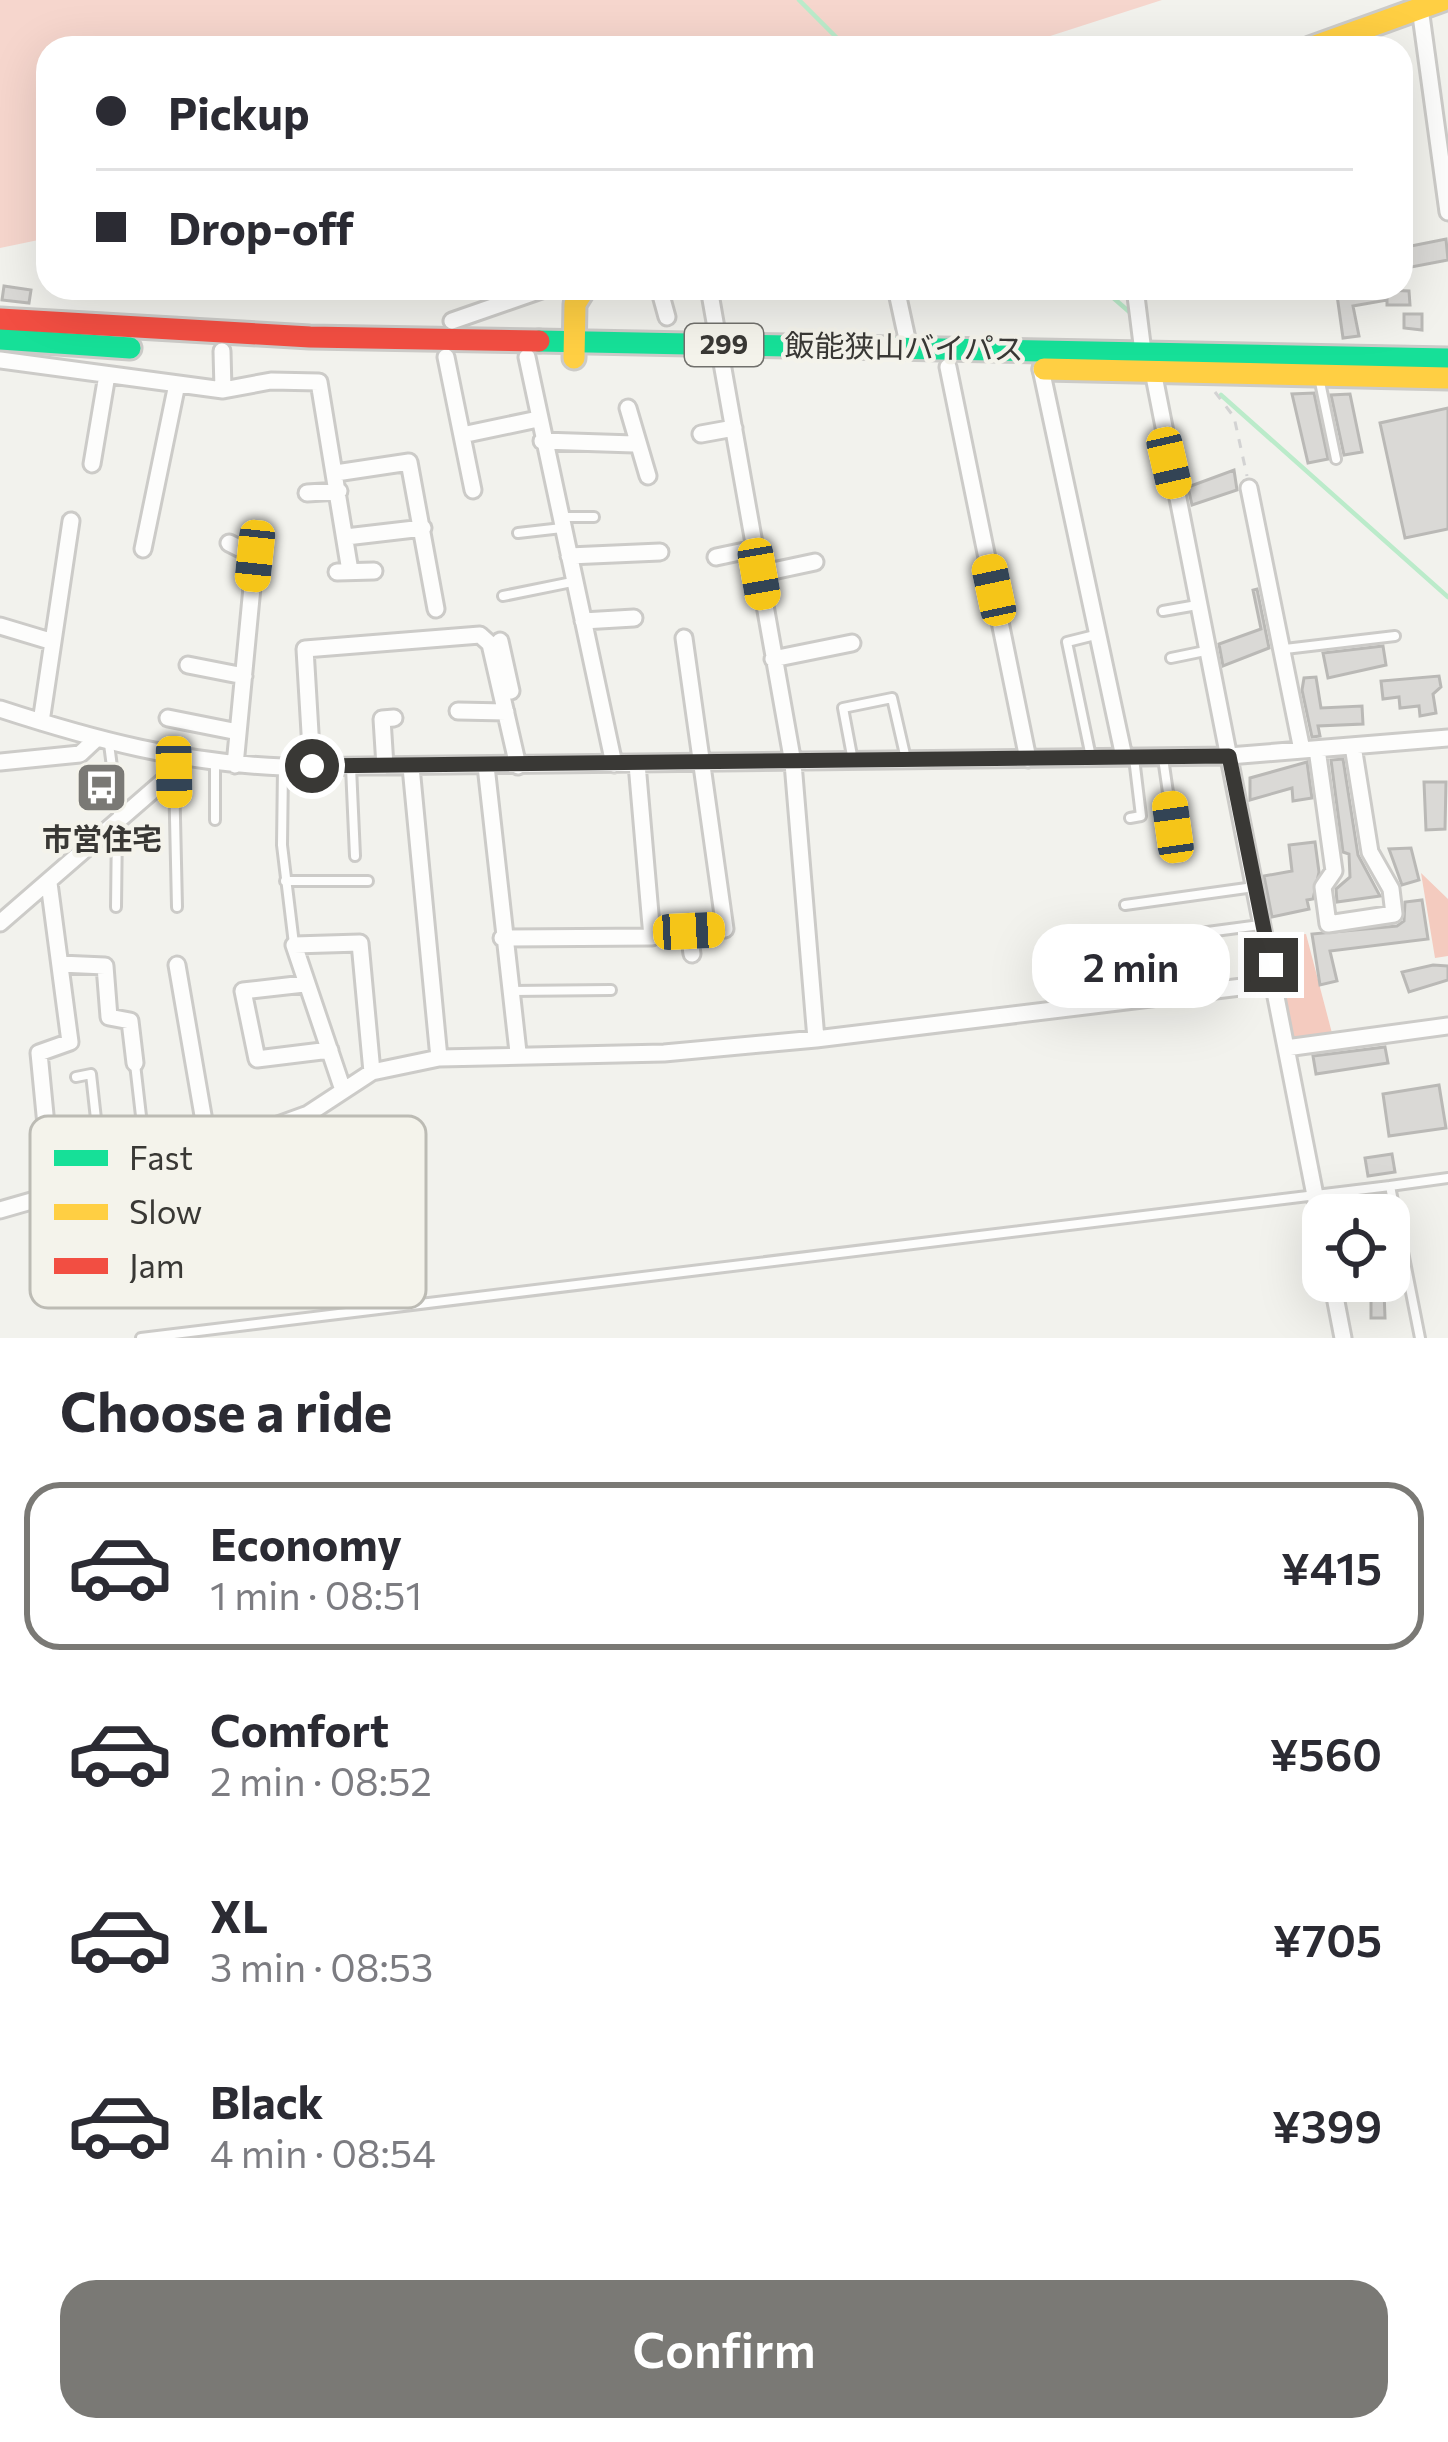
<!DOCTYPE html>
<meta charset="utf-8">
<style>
body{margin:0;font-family:Commissioner,"Noto Sans JP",sans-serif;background:#f2f2f3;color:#2b2b33;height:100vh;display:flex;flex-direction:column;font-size:45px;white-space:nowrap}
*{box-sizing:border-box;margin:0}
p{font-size:39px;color:#7c7c81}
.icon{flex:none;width:66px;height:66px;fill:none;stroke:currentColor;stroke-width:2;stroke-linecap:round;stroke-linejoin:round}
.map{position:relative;height:1338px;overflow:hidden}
.sheet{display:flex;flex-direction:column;background:#fff;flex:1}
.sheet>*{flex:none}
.hud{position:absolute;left:36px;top:36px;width:1377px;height:264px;border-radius:36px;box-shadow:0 12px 48px #0002;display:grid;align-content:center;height:264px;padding:0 60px;background:#fff}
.tools{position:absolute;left:1302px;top:1194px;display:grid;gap:24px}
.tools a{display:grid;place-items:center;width:108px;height:108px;border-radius:24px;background:#fff;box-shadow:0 12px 48px #0002;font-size:60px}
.end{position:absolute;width:54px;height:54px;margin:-27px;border:15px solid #393835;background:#fff;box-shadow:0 0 0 6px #fff}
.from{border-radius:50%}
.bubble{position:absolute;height:84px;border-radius:36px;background:#fff;box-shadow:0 12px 48px #0002;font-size:39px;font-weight:600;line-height:84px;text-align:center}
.car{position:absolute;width:36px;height:72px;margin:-36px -18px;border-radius:15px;box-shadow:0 0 9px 3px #0007;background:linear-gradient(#f5c518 24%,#345 0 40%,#f5c518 0 76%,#345 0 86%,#f5c518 0)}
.hud b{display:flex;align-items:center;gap:42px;height:114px;font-size:45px}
.hud b+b{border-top:3px solid #e1e1e2}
.hud i{width:30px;height:30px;background:#2b2b33}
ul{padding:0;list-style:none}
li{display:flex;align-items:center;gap:36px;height:168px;margin:0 24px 18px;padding:0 36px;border:6px solid transparent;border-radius:36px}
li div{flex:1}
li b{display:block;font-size:45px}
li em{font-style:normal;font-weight:600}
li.current{border-color:#7a7975}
li>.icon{width:108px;height:108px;stroke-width:1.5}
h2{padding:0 60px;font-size:54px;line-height:144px}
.cta{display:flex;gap:24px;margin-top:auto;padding:24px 60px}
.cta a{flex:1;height:138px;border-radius:36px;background:#7a7975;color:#fff;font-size:48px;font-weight:600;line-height:138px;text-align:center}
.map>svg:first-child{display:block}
</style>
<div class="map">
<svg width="1448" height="1338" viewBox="0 0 1448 1338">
<rect width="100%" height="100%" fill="#f2f2ed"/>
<path fill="#f6d6cd" d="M0,0H1162L1013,48H48V238L0,248Z"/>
<path fill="#f4cbbf" d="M1421,873L1448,899V956L1435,958Z
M1306,934L1333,1037L1295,1043L1272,938Z"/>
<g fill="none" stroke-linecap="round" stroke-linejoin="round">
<path stroke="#bbebca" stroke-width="4.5" d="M799,0L847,48
M1102,288L1134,316
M1221,395L1448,597"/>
</g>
<path fill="#dad9d6" stroke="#bab9b6" stroke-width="3" d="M1446,239L1448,260L1401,269V248Z
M4,286L31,290L29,303L2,300Z
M1336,288L1409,291L1410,305H1387V300L1353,306L1359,336L1343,338Z
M1404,314H1422V330L1404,328Z
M1314,393L1328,459L1308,463L1292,394Z
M1350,394L1362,452L1344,455L1331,395Z
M1448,408V529L1405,538L1380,423Z
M1234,470L1237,490L1192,505L1188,487Z
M1257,589L1269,648L1223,666L1219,644L1261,629L1253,590Z
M1383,646L1386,665L1328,678L1323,653Z
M1439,676L1441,687L1433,694L1436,713L1420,716L1419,706L1400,708L1399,697L1383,699L1381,681Z
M1316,677L1321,708L1362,706L1363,724L1318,726L1320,736L1312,737L1302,690L1304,678Z
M1343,759L1358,855L1380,896L1337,902L1336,889L1350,877L1349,854L1343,852L1331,760Z
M1307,762L1312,798L1293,801L1292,788L1250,800V778Z
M1424,782H1446L1445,829L1426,830Z
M1315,842L1319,872L1313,899L1307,900L1309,909L1272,917L1264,876L1292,871L1289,845Z
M1411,848L1419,880L1402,885L1389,849Z
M1422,900L1428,939L1330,951L1337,981L1320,985L1312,934L1397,926L1404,921L1405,902Z
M1433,965L1448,966V980L1409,992L1402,972Z
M1385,1047L1388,1063L1316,1074L1313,1056Z
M1439,1085L1446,1128L1389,1136L1383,1094Z
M1392,1154L1395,1172L1368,1176L1365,1158Z
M1384,1291L1385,1318H1371V1292Z"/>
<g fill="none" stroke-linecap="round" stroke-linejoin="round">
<defs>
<path id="lane" d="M1320,382L1336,459
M561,517H594
M518,533L562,528
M503,596L572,582
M1163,611L1197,605
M1285,649L1395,636
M1171,658L1205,651
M109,744L119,820
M1091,757L1067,642L1095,635
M1163,758L1173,827
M853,761L843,708L892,698L906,759
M351,767L355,856
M283,768L282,845L294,944
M174,774L177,907
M1130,818L1141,816L1134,758
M215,820V763
M285,881H368
M1125,905L1254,887
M116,907L117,824
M1110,945L1260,925
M512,991L611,990
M135,1064L147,1168
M76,1077L91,1074L103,1182
M141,1338L1390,1186
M1420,1338L1390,1186L1448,1178"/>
<path id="street" d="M1420,8L1448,212
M659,288L667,317
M709,288L719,345
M896,288L909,348
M1135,288L1143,352
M452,321L547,288
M222,351L223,390
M446,357L473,490
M527,357L614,764
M0,360L223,390L271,381L319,382L350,571
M722,363L793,763L816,1039
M948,367L1028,759
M1041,369L1124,757
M1153,371L1323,1236
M628,408L648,476
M701,434L734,428
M462,435L538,419
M542,441L634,444
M92,464L107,375
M336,473L409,462L436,609
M1249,488L1302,750
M307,493L339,491
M346,537L423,528
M229,543L255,556L235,765
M143,549L177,384
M569,556L660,552
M716,557L754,549
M337,572L374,571
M759,574L815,562
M583,621L634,618
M0,626L50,641
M684,638L725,929L689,931L692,954
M500,641L511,691
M773,659L852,643
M188,665L244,676
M0,709C95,740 183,763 283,767L1229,756L1448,738
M458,711L506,712
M168,718L238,732
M41,722L71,521
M1317,749L1334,871L1323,887L1328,924L1394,914L1391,889L1370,852L1353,746
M0,762L80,754L95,740
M312,766L305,649L480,635L490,644L518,766
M385,766L382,719L394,718
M486,766L518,1052
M411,767L439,1058
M49,883L70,1042L39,1053L53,1197
M0,923L174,772L175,758
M502,938L652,937L637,764
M60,964L105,966L109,1017L130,1021L135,1063
M177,965L209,1150
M304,984L243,991L257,1059L330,1050
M1286,1048L1448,1026
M343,1090L294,945L360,943L372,1072
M0,1210L209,1150L308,1114L372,1072L439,1058L664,1053L816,1039L1274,983
M1332,1281L1343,1338"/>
<path id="fast" d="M0,339L130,348
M539,341L1448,359"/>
<path id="slow" d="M1310,48L1443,0
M574,358L575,304L585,288
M1044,369L1448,378"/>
<path id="jam" d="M0,319L310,337L539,341"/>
</defs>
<use href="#lane" stroke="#cccbc8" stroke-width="14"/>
<use href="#street" stroke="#cccbc8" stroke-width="21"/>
<use href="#fast" stroke="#cccbc8" stroke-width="27"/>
<use href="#slow" stroke="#cccbc8" stroke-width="27"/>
<use href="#jam" stroke="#cccbc8" stroke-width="27"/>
<path stroke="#d3d3d3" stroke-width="3" stroke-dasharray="9 9" stroke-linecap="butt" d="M1215,392L1234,417L1247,476"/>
<use href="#lane" stroke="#fdfdfc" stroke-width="8"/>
<use href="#street" stroke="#fdfdfc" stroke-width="15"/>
<use href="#fast" stroke="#16e098" stroke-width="21"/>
<use href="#slow" stroke="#ffcf43" stroke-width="21"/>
<use href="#jam" stroke="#f24e42" stroke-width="21"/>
</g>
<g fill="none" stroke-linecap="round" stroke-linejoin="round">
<path stroke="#393835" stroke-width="15" d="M312,766L1229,756L1271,965"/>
</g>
<defs>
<symbol id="bus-square" viewBox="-11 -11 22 22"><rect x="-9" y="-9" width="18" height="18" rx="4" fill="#7a7975" stroke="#f4f3eb"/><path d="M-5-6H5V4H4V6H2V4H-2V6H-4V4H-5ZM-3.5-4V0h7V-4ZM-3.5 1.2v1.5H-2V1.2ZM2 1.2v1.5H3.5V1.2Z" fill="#fff"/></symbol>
</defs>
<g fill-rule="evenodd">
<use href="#bus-square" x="72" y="758" width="59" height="59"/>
</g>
<g text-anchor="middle" stroke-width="9" stroke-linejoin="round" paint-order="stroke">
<rect fill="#f4f3eb" stroke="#71706c" stroke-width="3" x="685" y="324" width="78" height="42" rx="9"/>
<g font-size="27" font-weight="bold" fill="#393835">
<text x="724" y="354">299</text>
</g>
<g font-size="30" fill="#393835" stroke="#f4f3eb">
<text transform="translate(904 348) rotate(1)" y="10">飯能狭山バイパス</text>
</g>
<g font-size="30" font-weight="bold" fill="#393835" stroke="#f4f3eb">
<text x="102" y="850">市営住宅</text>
</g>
</g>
<rect x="30" y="1116" width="396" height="192" rx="18" fill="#f4f3eb" stroke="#bcbbb4" stroke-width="3"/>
<rect x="54" y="1150" width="54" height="16" fill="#16e098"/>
<rect x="54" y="1204" width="54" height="16" fill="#ffcf43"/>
<rect x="54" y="1258" width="54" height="16" fill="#f24e42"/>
<g font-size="33" fill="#393835">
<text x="129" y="1170">Fast</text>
<text x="129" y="1224">Slow</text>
<text x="129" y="1278">Jam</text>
</g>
</svg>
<div class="tools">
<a><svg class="icon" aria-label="locate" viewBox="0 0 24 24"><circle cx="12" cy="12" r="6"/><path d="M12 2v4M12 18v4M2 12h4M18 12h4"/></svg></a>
</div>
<i class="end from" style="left:312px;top:766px"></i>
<i class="end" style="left:1271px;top:965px"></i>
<div class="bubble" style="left:1032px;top:924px;width:198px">2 min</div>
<i class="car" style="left:1169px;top:463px;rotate:167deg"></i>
<i class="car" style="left:255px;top:556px;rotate:186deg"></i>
<i class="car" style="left:759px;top:574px;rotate:170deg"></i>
<i class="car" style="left:994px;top:590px;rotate:348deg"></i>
<i class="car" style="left:174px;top:772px;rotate:179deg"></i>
<i class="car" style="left:1173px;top:827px;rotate:352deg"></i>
<i class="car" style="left:689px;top:931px;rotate:87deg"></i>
<div class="hud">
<b><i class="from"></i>Pickup</b>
<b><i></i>Drop-off</b>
</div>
</div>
<section class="sheet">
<h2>Choose a ride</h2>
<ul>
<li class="current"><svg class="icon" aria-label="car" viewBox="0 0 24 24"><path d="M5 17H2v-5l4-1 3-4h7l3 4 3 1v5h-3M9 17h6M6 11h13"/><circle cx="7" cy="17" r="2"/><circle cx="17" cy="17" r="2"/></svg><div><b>Economy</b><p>1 min · 08:51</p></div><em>¥415</em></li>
<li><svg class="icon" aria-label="car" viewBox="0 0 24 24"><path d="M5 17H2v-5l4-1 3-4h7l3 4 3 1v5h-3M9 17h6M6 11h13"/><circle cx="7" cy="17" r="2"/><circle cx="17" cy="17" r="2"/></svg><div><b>Comfort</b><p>2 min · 08:52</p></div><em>¥560</em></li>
<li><svg class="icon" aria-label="car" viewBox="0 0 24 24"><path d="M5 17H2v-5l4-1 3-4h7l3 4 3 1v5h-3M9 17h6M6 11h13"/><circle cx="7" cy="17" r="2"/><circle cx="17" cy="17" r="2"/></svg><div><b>XL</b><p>3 min · 08:53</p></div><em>¥705</em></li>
<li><svg class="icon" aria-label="car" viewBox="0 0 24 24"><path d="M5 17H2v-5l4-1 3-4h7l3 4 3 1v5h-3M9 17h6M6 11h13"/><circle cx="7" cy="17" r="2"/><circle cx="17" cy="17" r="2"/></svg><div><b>Black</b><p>4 min · 08:54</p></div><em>¥399</em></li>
</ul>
<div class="cta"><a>Confirm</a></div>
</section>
